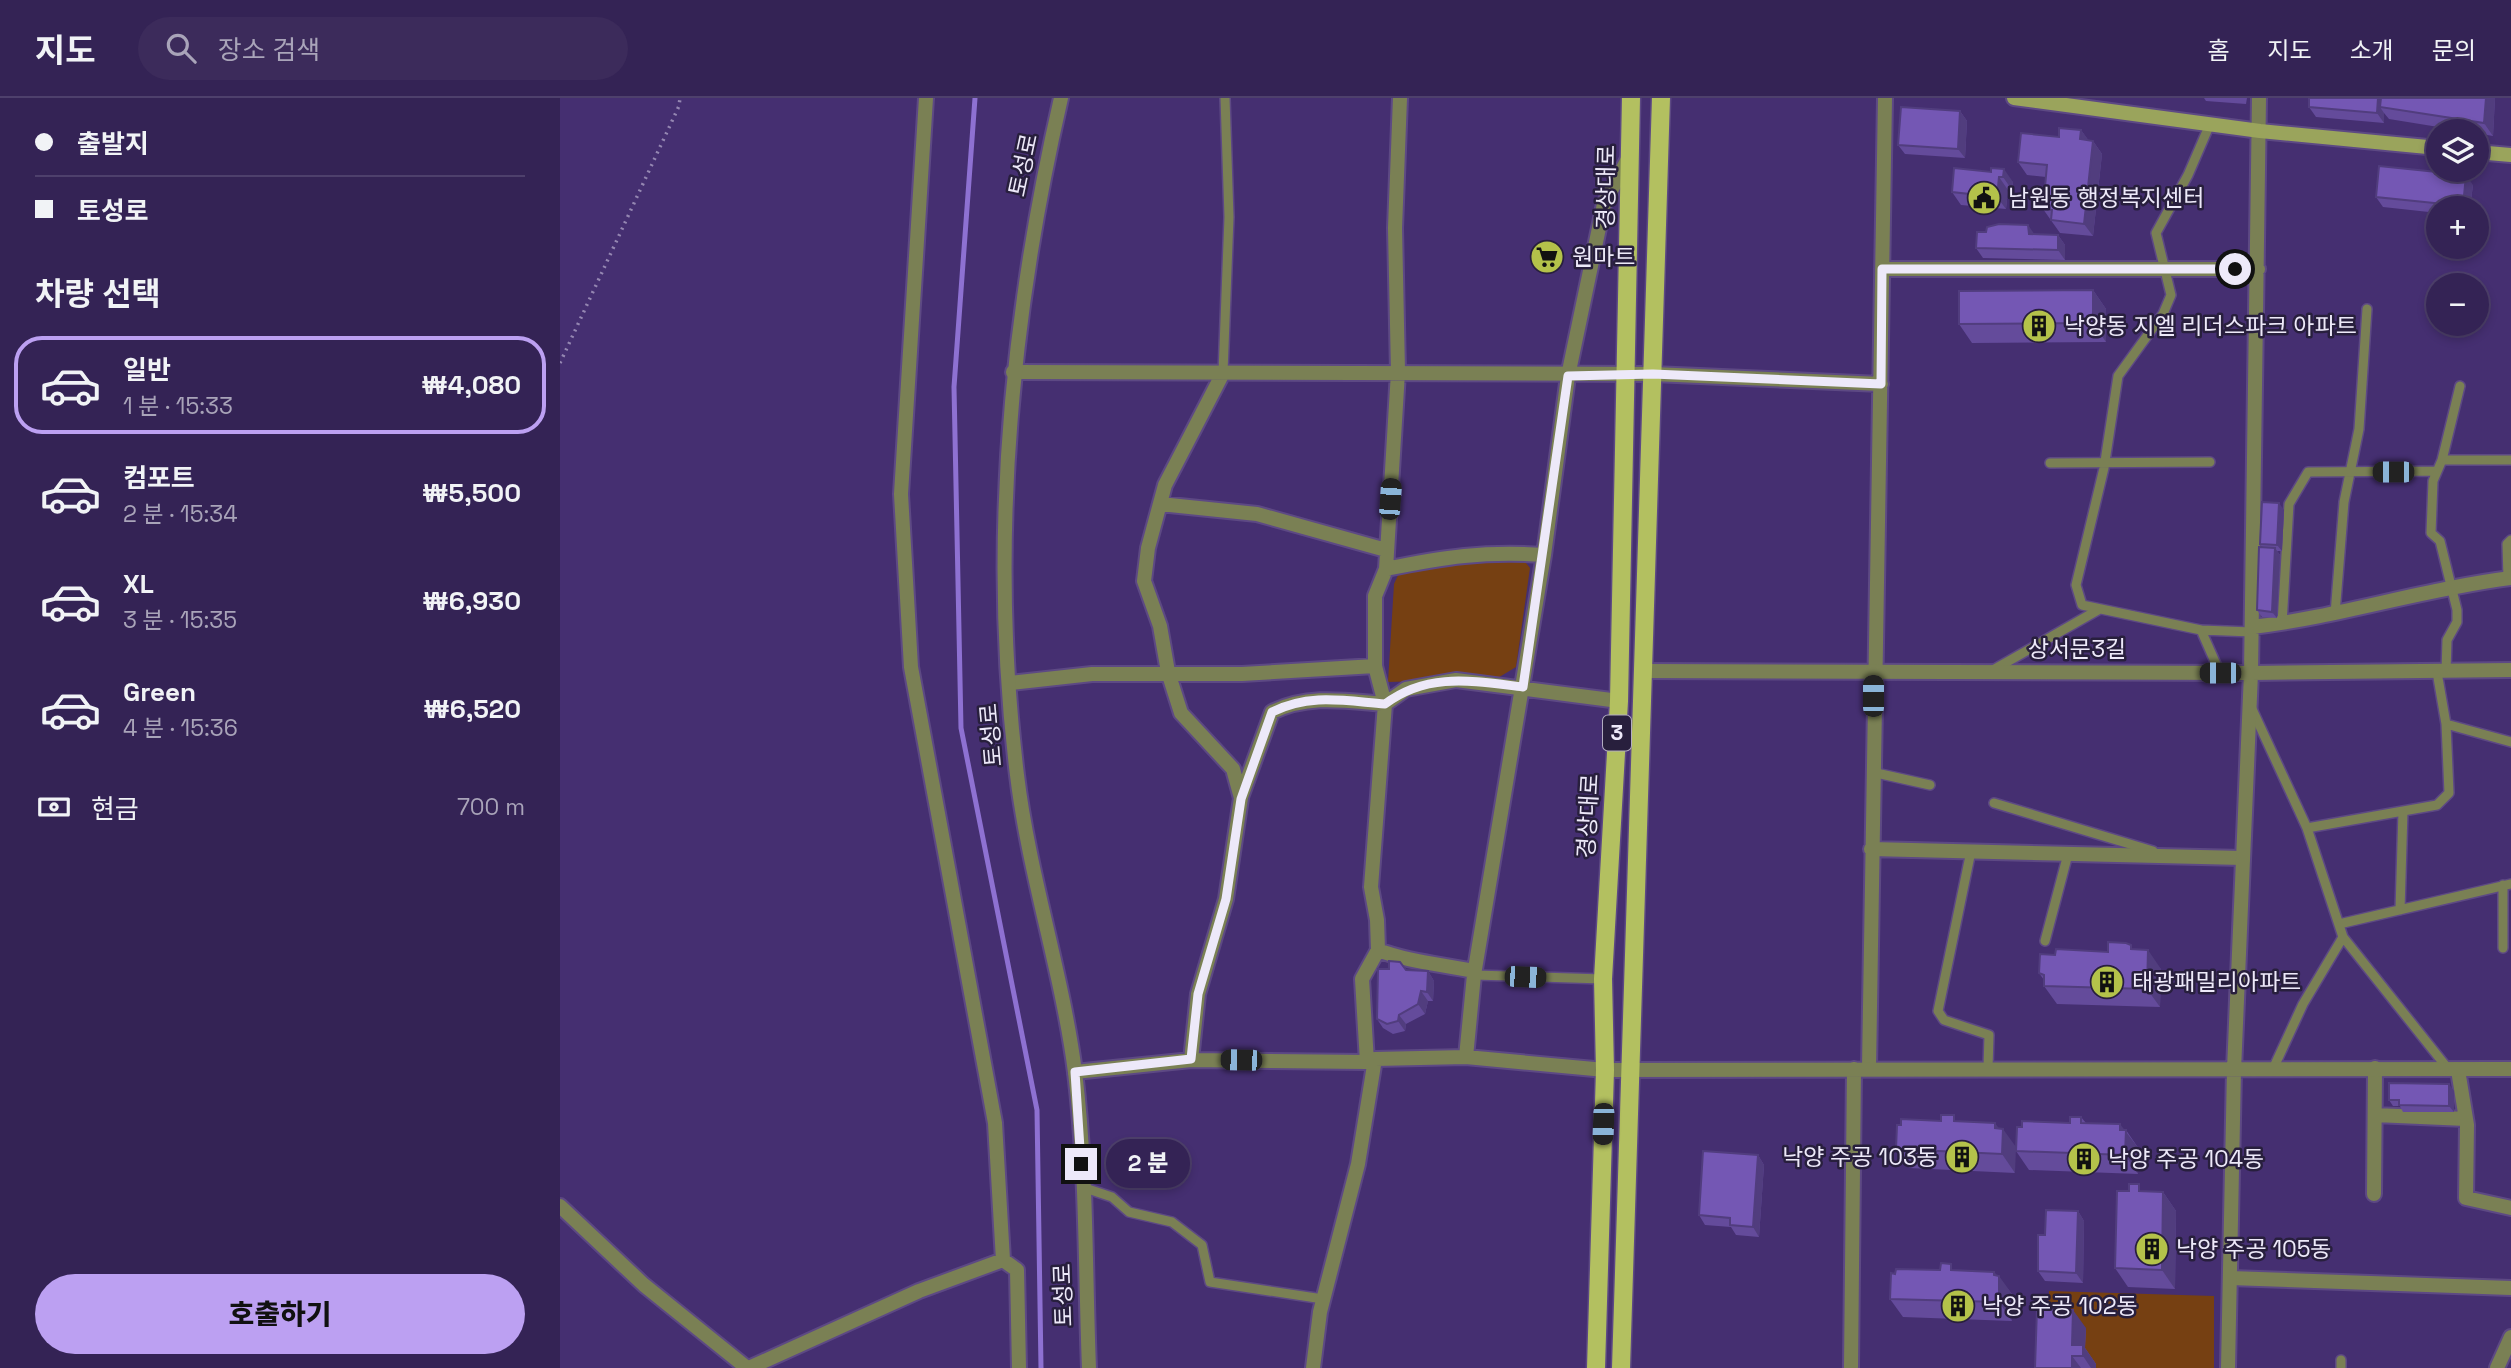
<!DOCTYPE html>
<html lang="ko">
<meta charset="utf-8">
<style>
body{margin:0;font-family:"Space Grotesk","Noto Sans KR",sans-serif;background:#3c2b5b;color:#f1f3f6;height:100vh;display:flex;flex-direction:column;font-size:26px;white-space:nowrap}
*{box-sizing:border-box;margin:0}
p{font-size:23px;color:#a9a4b9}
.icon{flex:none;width:38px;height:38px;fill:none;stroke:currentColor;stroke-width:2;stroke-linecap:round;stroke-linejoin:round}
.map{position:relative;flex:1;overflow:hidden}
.drawer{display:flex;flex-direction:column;background:#342355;width:560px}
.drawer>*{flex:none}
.top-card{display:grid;align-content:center;height:154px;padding:0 35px;background:#342355}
.tools{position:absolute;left:1866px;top:21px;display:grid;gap:14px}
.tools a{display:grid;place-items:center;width:63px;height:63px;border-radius:50%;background:#342355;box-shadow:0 4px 10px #0003,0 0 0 2px #4e406c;font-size:35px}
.end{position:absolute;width:32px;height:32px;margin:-16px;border:9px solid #ede9f9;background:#111;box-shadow:0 0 0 4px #111}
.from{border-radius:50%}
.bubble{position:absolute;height:49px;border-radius:24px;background:#342355;box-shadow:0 4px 10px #0003,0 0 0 2px #4e406c;font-size:23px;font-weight:800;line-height:49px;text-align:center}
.car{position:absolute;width:21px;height:42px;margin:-21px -10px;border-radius:9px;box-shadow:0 0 5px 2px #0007;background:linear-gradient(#222 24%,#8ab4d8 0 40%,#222 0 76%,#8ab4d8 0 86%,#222 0)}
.top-card b{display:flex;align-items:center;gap:24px;height:66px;font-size:26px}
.top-card b+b{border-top:2px solid #4e406c}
.top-card i{width:18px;height:18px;background:#f1f3f6}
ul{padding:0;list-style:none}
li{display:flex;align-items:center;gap:21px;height:98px;margin:0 14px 10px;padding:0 21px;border:4px solid transparent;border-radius:28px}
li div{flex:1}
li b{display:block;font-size:26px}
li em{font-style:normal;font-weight:800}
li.current{border-color:#bca0f2}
li>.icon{width:63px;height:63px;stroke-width:1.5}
h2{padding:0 35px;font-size:32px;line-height:84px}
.pay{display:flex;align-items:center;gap:18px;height:77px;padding:0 35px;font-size:26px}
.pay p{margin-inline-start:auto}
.primary-button{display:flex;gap:14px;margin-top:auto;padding:14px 35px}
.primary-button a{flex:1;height:80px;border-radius:42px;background:#bca0f2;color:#111;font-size:28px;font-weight:800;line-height:80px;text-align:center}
header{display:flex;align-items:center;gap:42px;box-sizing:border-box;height:98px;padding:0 35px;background:#342355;border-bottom:2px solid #4e406c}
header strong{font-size:33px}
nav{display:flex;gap:38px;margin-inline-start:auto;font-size:24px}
.search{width:490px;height:63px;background:#3c2b5b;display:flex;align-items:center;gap:18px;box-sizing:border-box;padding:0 24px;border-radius:38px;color:#a9a4b9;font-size:26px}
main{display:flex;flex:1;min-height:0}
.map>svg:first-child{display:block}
</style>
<header>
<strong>지도</strong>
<div class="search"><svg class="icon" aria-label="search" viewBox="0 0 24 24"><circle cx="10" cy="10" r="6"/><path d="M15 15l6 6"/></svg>장소 검색</div>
<nav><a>홈</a><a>지도</a><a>소개</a><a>문의</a></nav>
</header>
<main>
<section class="drawer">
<div class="top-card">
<b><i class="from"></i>출발지</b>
<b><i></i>토성로</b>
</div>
<h2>차량 선택</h2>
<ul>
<li class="current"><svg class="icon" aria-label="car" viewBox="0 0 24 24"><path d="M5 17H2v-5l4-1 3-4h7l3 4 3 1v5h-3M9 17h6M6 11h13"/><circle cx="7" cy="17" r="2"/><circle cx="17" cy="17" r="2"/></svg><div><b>일반</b><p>1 분 · 15:33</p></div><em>₩4,080</em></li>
<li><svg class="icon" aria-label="car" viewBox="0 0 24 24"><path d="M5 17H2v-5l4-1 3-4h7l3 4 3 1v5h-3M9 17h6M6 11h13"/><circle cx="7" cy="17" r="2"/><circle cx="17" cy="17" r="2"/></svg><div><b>컴포트</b><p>2 분 · 15:34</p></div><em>₩5,500</em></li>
<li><svg class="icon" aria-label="car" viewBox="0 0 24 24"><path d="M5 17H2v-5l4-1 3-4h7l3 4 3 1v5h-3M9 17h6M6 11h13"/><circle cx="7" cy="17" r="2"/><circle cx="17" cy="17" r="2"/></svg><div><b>XL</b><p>3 분 · 15:35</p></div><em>₩6,930</em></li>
<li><svg class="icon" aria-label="car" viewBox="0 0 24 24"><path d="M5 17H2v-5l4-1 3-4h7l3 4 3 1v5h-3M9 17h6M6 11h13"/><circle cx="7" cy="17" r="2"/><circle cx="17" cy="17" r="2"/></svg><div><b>Green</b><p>4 분 · 15:36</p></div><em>₩6,520</em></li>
</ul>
<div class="pay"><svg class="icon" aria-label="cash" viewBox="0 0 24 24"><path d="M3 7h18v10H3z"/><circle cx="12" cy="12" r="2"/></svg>현금<p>700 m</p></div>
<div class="primary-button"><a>호출하기</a></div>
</section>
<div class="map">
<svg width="1951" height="1270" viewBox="0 0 1951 1270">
<rect width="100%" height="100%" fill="#452f71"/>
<path fill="#764012" d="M962,460L970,470L956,569L936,581L828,584L834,486L839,475L889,463Z
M1489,1193L1654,1198V1270H1486Z"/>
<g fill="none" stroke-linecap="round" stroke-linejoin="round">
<path stroke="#8e71d2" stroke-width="5" d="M415,0L394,289L401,630L477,1012L481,1270"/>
<defs>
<path id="service" d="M1650,26L1628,77L1596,135L1611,197L1603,216L1558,278L1544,370L1516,487L1522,507L1641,532L1660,575
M663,275L669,119L665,0
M1882,362H1951
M1490,365L1650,364
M1948,480L1947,446L1951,442
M1775,516L1784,404L1799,331L1807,211
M1722,526L1729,406L1748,374L1877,373
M1641,532L1692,534
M1433,572L1538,512
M1886,574L1887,542L1897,524V512L1880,443L1871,435L1873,383L1882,362L1900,288
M1692,611L1747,730L1783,839L1889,972
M1886,626L1951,644
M1312,674L1370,687
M1434,705L1593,753
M1747,730L1877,707L1889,695L1886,626L1877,574
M1411,753L1378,913L1384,922L1429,937L1428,970
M1943,787V850
M1840,812L1843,713
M1779,826L1951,786
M1485,843L1508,756
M914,877L1043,881
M1713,971L1743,906L1783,839
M522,1089L552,1099L569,1114L612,1124L642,1147L650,1184L763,1201
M1781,1262V1270"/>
<path id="minor" d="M840,0L835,130L838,274L826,471L815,498V568L825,606L811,789L817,822L818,852C849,864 881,866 914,873
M1322,171H1698
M453,274L1093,276L1321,286
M600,406L697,416L826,452
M826,471C884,459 924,453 984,457
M1692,529C1779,519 1863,491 1951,480
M1691,575L1699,0
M450,585L532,576H682L815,568
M681,699L712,614C749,596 786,603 825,606L846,591L896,582L1059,603
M1311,751L1683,760
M906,959L1045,972
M631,962L638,896L666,801L681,700L673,671L621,615L608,574L600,528L584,483L588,450L605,387L663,275
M807,964L802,881L818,852
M1309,970L1325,0
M1898,972L1907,1027L1906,1100L1951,1110
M515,974L631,962L807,964L815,961
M1815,1017L1906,1021
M1814,1096L1815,970
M0,1108L84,1187L187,1270
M443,1162L457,1172L459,1270
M1670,1180L1951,1190
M189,1270L359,1193L443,1162L435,1025L351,569L341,396L366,0
M753,1270L760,1214L798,1066L815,961L906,959L914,877L984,457L1008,278L1044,106L1069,59
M1937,1270L1951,1239"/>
<path id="tertiary" d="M501,0C450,222 429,450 457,677C469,777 502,874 515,974C527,1071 525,1172 529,1270
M1083,573L1691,575L1951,572
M1045,972L1951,971
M1291,1270L1294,971
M1668,1270L1674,972L1691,575"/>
<path id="secondary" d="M1454,0L1700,33L1878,50
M1916,54L1951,57"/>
<path id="primary" d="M1036,1270L1045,972L1043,881L1059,603L1071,0
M1061,1270L1101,0"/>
</defs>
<use href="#service" stroke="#5d4984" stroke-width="12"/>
<use href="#minor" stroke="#5d4984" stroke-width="18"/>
<use href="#tertiary" stroke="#5d4984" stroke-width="18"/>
<use href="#secondary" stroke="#5d4984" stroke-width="18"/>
<use href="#primary" stroke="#5d4984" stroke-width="21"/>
<path stroke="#9587b2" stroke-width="3.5" stroke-dasharray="2 5" stroke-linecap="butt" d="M0,265L119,8L120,0"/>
<use href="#service" stroke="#7a8054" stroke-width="9"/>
<use href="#minor" stroke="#7a8054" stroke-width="14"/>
<use href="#tertiary" stroke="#7a8054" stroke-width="14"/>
<use href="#secondary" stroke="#9aa45c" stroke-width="14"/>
<use href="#primary" stroke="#b3c060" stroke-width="18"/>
</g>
<path fill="#644b9b" d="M1644,0H1687L1686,6L1646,3Z
M1935,0L1933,38L1916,35V33H1903L1829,21L1824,15V25L1756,19L1749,9Z
M1400,13L1407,23L1405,60L1345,56L1338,47Z
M1521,32L1528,42L1533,43L1542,56L1533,138L1500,135L1483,111L1486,79L1467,77L1458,64L1499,39Z
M1431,74L1453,84L1452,92H1448L1446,111L1401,107L1392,94Z
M1913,87L1910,110H1878V115L1823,109L1816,99Z
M1475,136L1498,137L1505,147V162L1423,160L1416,150Z
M1533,192L1546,211V244L1412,245L1399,226Z
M1724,412L1722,453H1717L1720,457L1717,520L1702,519L1697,512L1703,450L1700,446Z
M1574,852L1601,871L1600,909L1497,906L1484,888V882L1479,875L1495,857Z
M829,871L868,873L874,883L873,903H868L865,916L846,926L845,933L833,936L823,930L817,921Z
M1894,993V1014H1843L1840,1008H1833L1829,1002Z
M1521,1019L1526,1025L1566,1032L1579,1051L1578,1076L1469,1072L1456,1053Z
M1398,1023L1435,1025L1455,1075L1349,1070L1336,1051Z
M1198,1057L1204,1067L1199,1139L1176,1137L1171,1129L1145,1127L1139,1117Z
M1584,1093L1603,1094L1616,1113L1615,1191L1568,1189L1555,1170Z
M1518,1113L1524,1123L1523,1185L1485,1183L1478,1173L1485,1137Z
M1380,1172L1434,1174L1452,1196V1223L1343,1219L1330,1201L1335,1176Z
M1526,1230L1525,1250L1536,1266V1270H1475Z"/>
<path fill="#513d7e" d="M1818,0H1825L1820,9L1824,15V25L1817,15Z
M1926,0H1935L1933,38L1924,25Z
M1400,13L1407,23L1405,60L1398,51Z
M1521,32L1530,44L1520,41Z
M1533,43L1542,56L1533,138L1524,126Z
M1444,71L1453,84L1452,92L1443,79Z
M1906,77L1913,87L1910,110H1904L1903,108Z
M1439,79L1448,92L1446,111L1437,99Z
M1468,127L1475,137L1469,136Z
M1498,137L1505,147V162L1498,152Z
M1533,192L1546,211V244L1533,225Z
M1719,405L1724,412L1722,453L1717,447Z
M1715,450L1720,457L1717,520L1712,514Z
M1588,852L1601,871L1600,909L1587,891Z
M868,873L874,883L873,903L867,894Z
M861,893L868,903L865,916L858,906Z
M839,917L846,926L845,933L838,923Z
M1889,986L1894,993V1014L1889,1008Z
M1435,1025L1443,1036V1031L1456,1049L1455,1075L1442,1056L1435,1030Z
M1560,1026L1579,1051L1578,1076L1565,1057L1560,1032Z
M1198,1057L1204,1067L1199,1139L1193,1129Z
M1603,1094L1616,1113L1615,1191L1602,1172Z
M1518,1113L1524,1123L1523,1185L1516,1175Z
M1434,1174L1439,1180V1178L1452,1196V1223L1439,1204Z
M1513,1212L1526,1230L1525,1250L1536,1266V1270H1531L1523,1258L1512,1247Z
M1512,1258L1521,1270H1512Z"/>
<path fill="#7457b4" stroke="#513d7e" stroke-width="2" d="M1749,0H1818L1817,15L1749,9Z
M1821,0H1926L1924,25L1820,9Z
M1341,9L1400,13L1398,51L1338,47Z
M1499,30L1521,32L1520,41L1533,43L1524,126L1491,122L1492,112L1483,111L1487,67L1458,64L1461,35L1499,39Z
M1819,68L1906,77L1903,108L1816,99Z
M1394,70L1431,74V70L1444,71L1443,79H1439L1437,99L1392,94Z
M1439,126L1468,127L1469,136L1498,137V152L1416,150L1417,134H1426L1427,129Z
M1533,192V225L1399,226V193Z
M1702,404L1719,405L1717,447L1700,446Z
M1699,449L1715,450L1712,514L1697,512Z
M1548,844L1566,845L1571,847V851L1588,852L1587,891L1484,888V877L1479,875L1480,856L1495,857L1496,851L1548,854Z
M829,863L840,864L846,872L868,873L867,894L861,893L858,906L839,917L838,923L827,926L817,921L818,871H829Z
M1829,985L1889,986V1008L1839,1007V1002H1829Z
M1381,1017H1394V1023L1435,1025V1030L1443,1031L1442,1056L1336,1051L1337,1027H1341V1021L1381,1023Z
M1510,1019H1521V1025L1560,1026V1032H1566L1565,1057L1456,1053L1457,1029H1462V1023L1510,1025Z
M1143,1053L1198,1057L1193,1129L1170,1127V1120L1139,1117Z
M1569,1086H1579V1093L1603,1094L1602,1172L1555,1170L1557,1093H1569Z
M1486,1112L1518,1113L1516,1175L1478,1173V1137H1485Z
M1381,1165L1391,1166V1172L1434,1174V1177L1439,1178V1204L1330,1201L1331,1175L1335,1176L1336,1171L1380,1172Z
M1477,1210L1513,1212L1512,1247H1523V1258H1512V1270H1475Z"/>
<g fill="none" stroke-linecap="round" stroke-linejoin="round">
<path stroke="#ede9f9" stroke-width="9" d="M521,1066L515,974L631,961L638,896L666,801L681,701L712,614C750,595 785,603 825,606C868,574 912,583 963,589L1008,278L1093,276L1321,286L1322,171H1675"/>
</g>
<defs>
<symbol id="civic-disc" viewBox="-11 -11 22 22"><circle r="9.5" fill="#b4c24a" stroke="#281f3d"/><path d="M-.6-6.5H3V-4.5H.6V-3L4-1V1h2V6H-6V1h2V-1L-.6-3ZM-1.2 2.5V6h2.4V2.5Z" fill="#111"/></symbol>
<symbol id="supermarket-disc" viewBox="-11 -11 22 22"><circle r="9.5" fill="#b4c24a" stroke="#281f3d"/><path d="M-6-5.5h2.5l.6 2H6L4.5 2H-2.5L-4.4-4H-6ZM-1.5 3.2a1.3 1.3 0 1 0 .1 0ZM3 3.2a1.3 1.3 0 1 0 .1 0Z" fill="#111"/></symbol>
<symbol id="building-disc" viewBox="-11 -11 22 22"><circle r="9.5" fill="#b4c24a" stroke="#281f3d"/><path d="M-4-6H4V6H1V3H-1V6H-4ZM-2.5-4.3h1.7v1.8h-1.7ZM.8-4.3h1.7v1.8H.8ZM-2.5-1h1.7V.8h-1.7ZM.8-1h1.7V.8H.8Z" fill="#111"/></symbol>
</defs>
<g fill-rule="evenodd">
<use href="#civic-disc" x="1405" y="81" width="38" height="38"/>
<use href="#supermarket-disc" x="968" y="140" width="38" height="38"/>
<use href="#building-disc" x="1460" y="209" width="38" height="38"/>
<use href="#building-disc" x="1528" y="865" width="38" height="38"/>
<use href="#building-disc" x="1383" y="1040" width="38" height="38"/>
<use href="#building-disc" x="1505" y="1042" width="38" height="38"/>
<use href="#building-disc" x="1573" y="1132" width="38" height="38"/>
<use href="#building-disc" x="1379" y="1189" width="38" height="38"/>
</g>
<g text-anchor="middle" stroke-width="5" stroke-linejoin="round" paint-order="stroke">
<rect fill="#281f3d" stroke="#b2acc1" stroke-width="2" x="1043" y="617.5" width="28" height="35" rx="5"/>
<g font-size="21" font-weight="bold" fill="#ede9f9">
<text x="1057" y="642">3</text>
</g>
<g font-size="23" fill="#ede9f9" stroke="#281f3d">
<text transform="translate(463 67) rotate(-78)" y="8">토성로</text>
<text transform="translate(1046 89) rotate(-89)" y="8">경상대로</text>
<text x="1517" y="559">상서문3길</text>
<text transform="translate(431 637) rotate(-95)" y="8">토성로</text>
<text transform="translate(1028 718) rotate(-87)" y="8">경상대로</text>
<text transform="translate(503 1197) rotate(-92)" y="8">토성로</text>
</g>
<g font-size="23" fill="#ede9f9" stroke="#281f3d" text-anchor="start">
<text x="1448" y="108">남원동 행정복지센터</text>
<text x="1012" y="167">원마트</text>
<text x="1504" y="236">낙양동 지엘 리더스파크 아파트</text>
<text x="1572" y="892">태광패밀리아파트</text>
<text x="1378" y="1067" text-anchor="end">낙양 주공 103동</text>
<text x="1548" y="1069">낙양 주공 104동</text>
<text x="1616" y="1159">낙양 주공 105동</text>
<text x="1422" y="1216">낙양 주공 102동</text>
</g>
</g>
</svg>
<div class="tools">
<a><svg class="icon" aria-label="layers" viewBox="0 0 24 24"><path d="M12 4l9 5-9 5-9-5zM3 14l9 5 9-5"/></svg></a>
<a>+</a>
<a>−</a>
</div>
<i class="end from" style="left:1675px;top:171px"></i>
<i class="end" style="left:521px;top:1066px"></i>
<div class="bubble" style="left:546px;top:1041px;width:84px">2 분</div>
<i class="car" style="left:1833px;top:374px;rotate:270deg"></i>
<i class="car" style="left:830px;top:401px;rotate:4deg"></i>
<i class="car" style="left:1660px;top:575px;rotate:270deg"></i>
<i class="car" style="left:1313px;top:598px;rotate:0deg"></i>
<i class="car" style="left:965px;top:879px;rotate:92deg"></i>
<i class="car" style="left:681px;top:962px;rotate:271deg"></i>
<i class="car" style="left:1043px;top:1026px;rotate:182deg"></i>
</div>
</main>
